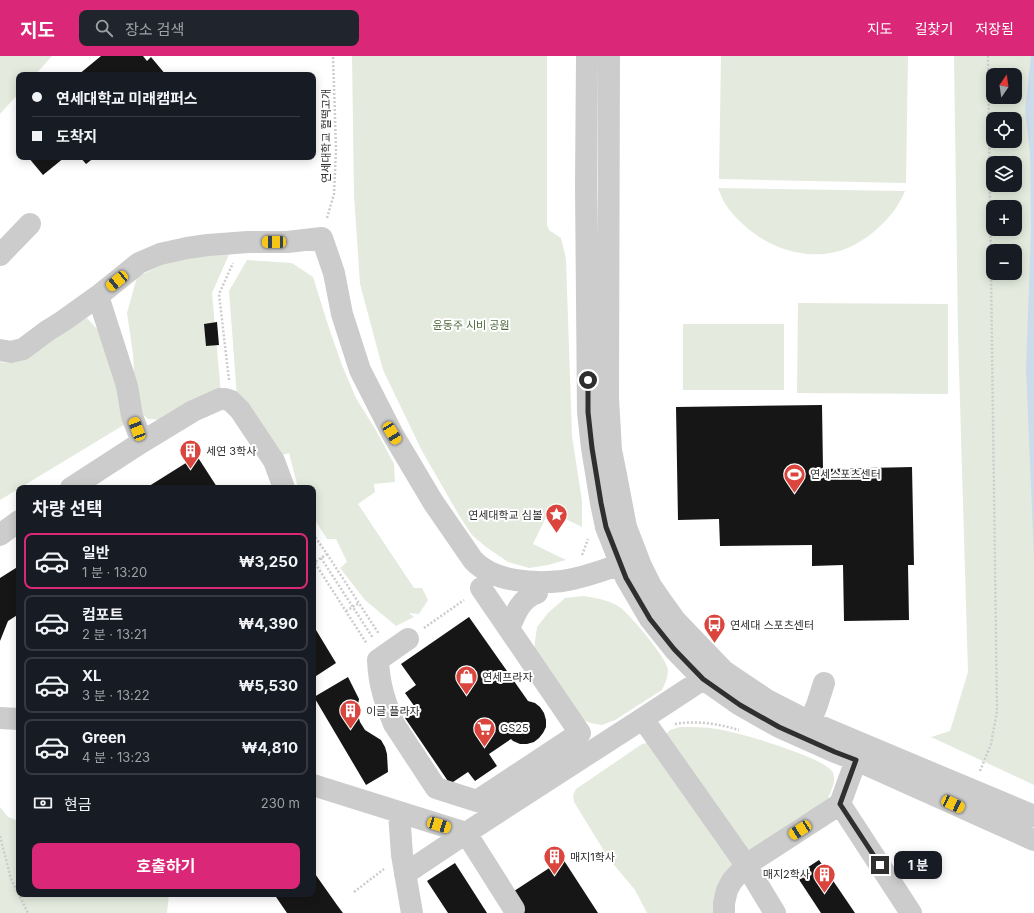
<!DOCTYPE html>
<html lang="ko">
<meta charset="utf-8">
<style>
body{margin:0;font-family:Inter,"Noto Sans KR",sans-serif;background:#20242c;color:#f1f3f6;height:100vh;display:flex;flex-direction:column;font-size:15px;white-space:nowrap}
*{box-sizing:border-box;margin:0}
p{font-size:13px;color:#9ea1a6}
.icon{flex:none;width:22px;height:22px;fill:none;stroke:currentColor;stroke-width:2;stroke-linecap:round;stroke-linejoin:round}
.map{position:relative;flex:1;overflow:hidden}
.drawer{position:absolute;left:16px;top:429px;width:300px;height:412px;display:flex;flex-direction:column;background:#171b24;border-radius:8px;box-shadow:0 2px 10px #0003}
.drawer>*{flex:none}
.top-card{position:absolute;left:16px;top:16px;width:300px;height:88px;border-radius:8px;box-shadow:0 2px 10px #0003;display:grid;align-content:center;height:88px;padding:0 16px;background:#171b24}
.needle{width:26px;rotate:13deg}
.buttons{position:absolute;left:986px;top:12px;display:grid;gap:8px}
.buttons a{display:grid;place-items:center;width:36px;height:36px;border-radius:8px;background:#171b24;box-shadow:0 2px 10px #0003;font-size:20px}
.end{position:absolute;width:18px;height:18px;margin:-9px;border:5px solid #2f2f2f;background:#fff;box-shadow:0 0 0 2px #fff}
.from{border-radius:50%}
.bubble{position:absolute;height:28px;border-radius:8px;background:#171b24;box-shadow:0 2px 10px #0003;font-size:13px;font-weight:700;line-height:28px;text-align:center}
.car{position:absolute;width:12px;height:24px;margin:-12px -6px;border-radius:5px;box-shadow:0 0 3px 1px #0007;background:linear-gradient(#f5c518 24%,#345 0 40%,#f5c518 0 76%,#345 0 86%,#f5c518 0)}
.top-card b{display:flex;align-items:center;gap:14px;height:38px;font-size:15px}
.top-card b+b{border-top:1px solid #363941}
.top-card i{width:10px;height:10px;background:#f1f3f6}
ul{padding:0;list-style:none}
li{display:flex;align-items:center;gap:12px;height:56px;margin:0 8px 6px;padding:0 8px;border:2px solid #363941;border-radius:8px}
li div{flex:1}
li b{display:block;font-size:15px}
li em{font-style:normal;font-weight:700}
li.selected{border-color:#db2777}
li>.icon{width:36px;height:36px;stroke-width:1.5}
h2{padding:0 16px;font-size:18px;line-height:48px}
.pay{display:flex;align-items:center;gap:10px;height:44px;padding:0 16px;font-size:15px}
.pay p{margin-inline-start:auto}
.action{display:flex;gap:8px;margin-top:auto;padding:8px 16px}
.action a{flex:1;height:46px;border-radius:8px;background:#db2777;color:#fff;font-size:16px;font-weight:700;line-height:46px;text-align:center}
header{display:flex;align-items:center;gap:24px;box-sizing:border-box;height:56px;padding:0 20px;background:#db2777;color:#fff}
header strong{font-size:19px}
nav{display:flex;gap:22px;margin-inline-start:auto;font-size:14px}
.search{width:280px;height:36px;background:#20242c;display:flex;align-items:center;gap:10px;box-sizing:border-box;padding:0 14px;border-radius:8px;color:#9ea1a6;font-size:15px}
.map>svg:first-child{display:block}
</style>
<header>
<strong>지도</strong>
<div class="search"><svg class="icon" aria-label="search" viewBox="0 0 24 24"><circle cx="10" cy="10" r="6"/><path d="M15 15l6 6"/></svg>장소 검색</div>
<nav><a>지도</a><a>길찾기</a><a>저장됨</a></nav>
</header>
<div class="map">
<svg width="1034" height="857" viewBox="0 0 1034 857">
<rect width="100%" height="100%" fill="#fff"/>
<path fill="#e4ebde" fill-rule="evenodd" d="M0,0H52L35,19H19V37L0,58Z
M352,0H547V169L549,174L561,182L566,203L572,380L582,445V471L549,455L533,488L566,504L548,509L529,512L508,506L486,491L472,479L460,461L422,395L383,314L360,228L354,139Z
M721,0H908L906,127L719,123Z
M954,0H1034V729L931,681L950,675L968,616L958,278ZM993,19H1015V41H993ZM993,63H1015V85H993ZM993,107H1015V129H993ZM993,151H1015V173H993ZM993,195H1015V217H993Z
M718,132L905,135C898,152 889,162 876,174C870,179 863,184 856,188C820,208 776,197 746,171C738,164 730,156 724,146C722,142 720,137 718,132Z
M231,194L212,237L221,338L165,364L148,363L141,357L134,317L133,298L127,257L137,221L178,201Z
M247,204L292,207L313,221L329,272L342,309L356,342L377,376L394,408L395,426L374,428L375,436L358,448L414,532H422L428,544L419,558L409,557L414,561L396,570L365,544L340,512L347,506L336,483H327L313,461V432H298L289,397L279,400L237,341L229,235Z
M798,247L948,248V338L797,337Z
M87,262L98,274L105,289L127,367L0,444V306C31,311 34,291 56,278C66,272 77,267 87,262Z
M683,268H784V334H683Z
M583,540C596,542 610,544 621,552C631,560 667,602 668,614C668,621 665,628 662,634L615,664L602,669L590,667L574,659L534,596L535,585L537,571L548,557L565,542Z
M680,671C692,671 705,671 717,673C738,676 820,700 832,715C838,723 830,737 827,745L749,795L666,678L670,674Z
M647,687L736,806L721,857H647L635,834L609,803L574,746L573,739L576,733L642,688Z
M0,751L8,761L19,765V838H169L167,857H0Z"/>
<path fill="#ccdbea" d="M1031,0H1034V502L1026,313L1031,172L1030,97L1025,55Z"/>
<path fill="#161616" d="M101,0H143L147,5L151,1L166,19H78Z
M28,101H65L43,119Z
M80,101H95L86,108Z
M217,266L219,289L206,290L204,268Z
M822,349L823,413L912,411L914,509H908L909,564L844,565L843,509L812,510V489L720,490L719,463L678,464L676,351Z
M197,400L217,431L215,432H146Z
M19,510V558L8,565L0,585V522Z
M469,561L528,645L535,647L540,651L544,657L546,664V671L543,677L539,682L534,686L527,688H520L513,685L511,683L489,698L497,710L475,725L468,716L450,728L405,662L417,654L405,637L416,629L401,608Z
M313,569L336,607L313,622Z
M348,621L359,643L357,655L360,666L365,674L381,684L385,691L387,698L388,716L366,729L314,641Z
M563,803L598,857H508V839Z
M819,804L855,857H821L796,819Z
M455,807L487,857H448L427,825Z
M313,815L337,849L343,857H287L274,838H313Z"/>
<g fill="none" stroke-linecap="round" stroke-linejoin="round">
<path stroke="#ccc" stroke-width="2.5" stroke-dasharray="2 2" stroke-linecap="butt" d="M327,162L334,138L336,93L333,0
M229,324L219,238L233,207
M313,478L327,498L315,506
M327,498L379,578
M582,499L588,483
M321,502L373,582
M313,504L367,588
M346,555L359,547
M424,572L464,544
M675,668C696,664 719,668 739,674
M980,715L991,688L997,655L988,0
M0,780L11,823L28,857
M354,836L384,813"/>
<path stroke="#ccc" stroke-width="22" d="M587,0L586,130L588,356L592,392L601,447L606,471L626,522L650,563L674,593L703,623L740,649L779,671L835,696L856,704L1034,784
M609,0L608,342L611,394L616,419L626,471L641,510L651,530L662,546L675,564L724,615L767,644L810,666L1034,760
M0,199L30,168
M0,294L11,296L23,293L47,275L63,265L98,240
M142,386L132,360L127,330L98,240L139,207L160,198L187,192L208,189L248,186H287L322,182L334,217L342,258L360,314L392,377L433,446L473,504C493,526 534,528 562,525C582,522 602,515 621,508
M71,432L142,386L193,355L220,343H225L231,345L240,354L274,405L284,432
M0,479L19,465
M509,573C515,558 521,542 537,537
M408,583L378,604C379,629 385,646 394,668L436,732L477,745L580,677L481,532
M0,662L19,663
M643,663L746,809L775,857
M810,666L817,649L824,627
M313,729L466,777L514,853
M840,748L911,857
M399,756L402,799L412,857
M405,818C503,751 604,689 703,623
M724,857V847L727,834L732,825L746,809L840,748L856,704"/>
</g>
<g fill="none" stroke-linecap="round" stroke-linejoin="round">
<path stroke="#2f2f2f" stroke-width="5" d="M588,324V356L592,392L601,447L606,471L626,522L650,563L674,593L703,623L740,649L779,671L835,696L856,704L840,748L880,809"/>
</g>
<defs>
<symbol id="building-pin" viewBox="-11 -11 22 30"><path d="M0 17L-7.5 6A9.5 9.5 0 1 1 7.5 6Z" fill="#da453e" stroke="#fff"/><path d="M-4-6H4V6H1V3H-1V6H-4ZM-2.5-4.3h1.7v1.8h-1.7ZM.8-4.3h1.7v1.8H.8ZM-2.5-1h1.7V.8h-1.7ZM.8-1h1.7V.8H.8Z" fill="#fff"/></symbol>
<symbol id="stadium-pin" viewBox="-11 -11 22 30"><path d="M0 17L-7.5 6A9.5 9.5 0 1 1 7.5 6Z" fill="#da453e" stroke="#fff"/><path d="M0-5a6.5 5 0 1 0 0 10a6.5 5 0 1 0 0-10ZM-3.5-1.8h7v3.6h-7Z" fill="#fff"/></symbol>
<symbol id="sight-pin" viewBox="-11 -11 22 30"><path d="M0 17L-7.5 6A9.5 9.5 0 1 1 7.5 6Z" fill="#da453e" stroke="#fff"/><path d="M0-6L1.8-2.2L6-1.7L2.9 1.2L3.7 5.4L0 3.3L-3.7 5.4L-2.9 1.2L-6-1.7L-1.8-2.2Z" fill="#fff"/></symbol>
<symbol id="bus-pin" viewBox="-11 -11 22 30"><path d="M0 17L-7.5 6A9.5 9.5 0 1 1 7.5 6Z" fill="#da453e" stroke="#fff"/><path d="M-5-6H5V4H4V6H2V4H-2V6H-4V4H-5ZM-3.5-4V0h7V-4ZM-3.5 1.2v1.5H-2V1.2ZM2 1.2v1.5H3.5V1.2Z" fill="#fff"/></symbol>
<symbol id="shop-pin" viewBox="-11 -11 22 30"><path d="M0 17L-7.5 6A9.5 9.5 0 1 1 7.5 6Z" fill="#da453e" stroke="#fff"/><path d="M-5-2.5h2.3a2.7 3.5 0 0 1 5.4 0H5L5.5 6h-11ZM-1.5-2.5h3a1.5 2.3 0 0 0-3 0Z" fill="#fff"/></symbol>
<symbol id="supermarket-pin" viewBox="-11 -11 22 30"><path d="M0 17L-7.5 6A9.5 9.5 0 1 1 7.5 6Z" fill="#da453e" stroke="#fff"/><path d="M-6-5.5h2.5l.6 2H6L4.5 2H-2.5L-4.4-4H-6ZM-1.5 3.2a1.3 1.3 0 1 0 .1 0ZM3 3.2a1.3 1.3 0 1 0 .1 0Z" fill="#fff"/></symbol>
</defs>
<g fill-rule="evenodd">
<use href="#building-pin" x="178" y="382" width="25" height="34"/>
<use href="#stadium-pin" x="782" y="406" width="25" height="34"/>
<use href="#sight-pin" x="544" y="446" width="25" height="34"/>
<use href="#bus-pin" x="702" y="556" width="25" height="34"/>
<use href="#shop-pin" x="454" y="608" width="25" height="34"/>
<use href="#building-pin" x="338" y="642" width="25" height="34"/>
<use href="#supermarket-pin" x="472" y="660" width="25" height="34"/>
<use href="#building-pin" x="542" y="788" width="25" height="34"/>
<use href="#building-pin" x="812" y="806" width="25" height="34"/>
</g>
<g text-anchor="middle" stroke-width="4" stroke-linejoin="round" paint-order="stroke">
<g font-size="11" fill="#2f2f2f" stroke="#fff">
<text transform="translate(326 80) rotate(-90)" y="4">연세대학교 헐떡고개</text>
</g>
<g font-size="11" fill="#4e683f" stroke="#fff">
<text x="471" y="273">윤동주 시비 공원</text>
</g>
<g font-size="11" fill="#2f2f2f" stroke="#fff" text-anchor="start">
<text x="206" y="399">세연 3학사</text>
<text x="810" y="422">연세스포츠센터</text>
<text x="542" y="463" text-anchor="end">연세대학교 심볼</text>
<text x="730" y="573">연세대 스포츠센터</text>
<text x="482" y="625">연세프라자</text>
<text x="366" y="659">이글 플라자</text>
<text x="500" y="676">GS25</text>
<text x="570" y="805">매지1학사</text>
<text x="810" y="822" text-anchor="end">매지2학사</text>
</g>
</g>
</svg>
<div class="buttons">
<a><svg class="needle" viewBox="-14 -14 28 28"><path d="M0-13l5 13h-10z" fill="#e53935"/><path d="M0 13l5-13h-10z" fill="#9ea1a6"/></svg></a>
<a><svg class="icon" aria-label="locate" viewBox="0 0 24 24"><circle cx="12" cy="12" r="6"/><path d="M12 2v4M12 18v4M2 12h4M18 12h4"/></svg></a>
<a><svg class="icon" aria-label="layers" viewBox="0 0 24 24"><path d="M12 4l9 5-9 5-9-5zM3 14l9 5 9-5"/></svg></a>
<a>+</a>
<a>−</a>
</div>
<i class="end from" style="left:588px;top:324px"></i>
<i class="end" style="left:880px;top:809px"></i>
<div class="bubble" style="left:894px;top:795px;width:48px">1 분</div>
<i class="car" style="left:274px;top:186px;rotate:270deg"></i>
<i class="car" style="left:117px;top:225px;rotate:231deg"></i>
<i class="car" style="left:137px;top:373px;rotate:339deg"></i>
<i class="car" style="left:392px;top:377px;rotate:149deg"></i>
<i class="car" style="left:953px;top:748px;rotate:115deg"></i>
<i class="car" style="left:439px;top:769px;rotate:107deg"></i>
<i class="car" style="left:800px;top:774px;rotate:237deg"></i>
<div class="top-card">
<b><i class="from"></i>연세대학교 미래캠퍼스</b>
<b><i></i>도착지</b>
</div>
<section class="drawer">
<h2>차량 선택</h2>
<ul>
<li class="selected"><svg class="icon" aria-label="car" viewBox="0 0 24 24"><path d="M5 17H2v-5l4-1 3-4h7l3 4 3 1v5h-3M9 17h6M6 11h13"/><circle cx="7" cy="17" r="2"/><circle cx="17" cy="17" r="2"/></svg><div><b>일반</b><p>1 분 · 13:20</p></div><em>₩3,250</em></li>
<li><svg class="icon" aria-label="car" viewBox="0 0 24 24"><path d="M5 17H2v-5l4-1 3-4h7l3 4 3 1v5h-3M9 17h6M6 11h13"/><circle cx="7" cy="17" r="2"/><circle cx="17" cy="17" r="2"/></svg><div><b>컴포트</b><p>2 분 · 13:21</p></div><em>₩4,390</em></li>
<li><svg class="icon" aria-label="car" viewBox="0 0 24 24"><path d="M5 17H2v-5l4-1 3-4h7l3 4 3 1v5h-3M9 17h6M6 11h13"/><circle cx="7" cy="17" r="2"/><circle cx="17" cy="17" r="2"/></svg><div><b>XL</b><p>3 분 · 13:22</p></div><em>₩5,530</em></li>
<li><svg class="icon" aria-label="car" viewBox="0 0 24 24"><path d="M5 17H2v-5l4-1 3-4h7l3 4 3 1v5h-3M9 17h6M6 11h13"/><circle cx="7" cy="17" r="2"/><circle cx="17" cy="17" r="2"/></svg><div><b>Green</b><p>4 분 · 13:23</p></div><em>₩4,810</em></li>
</ul>
<div class="pay"><svg class="icon" aria-label="cash" viewBox="0 0 24 24"><path d="M3 7h18v10H3z"/><circle cx="12" cy="12" r="2"/></svg>현금<p>230 m</p></div>
<div class="action"><a>호출하기</a></div>
</section>
</div>
